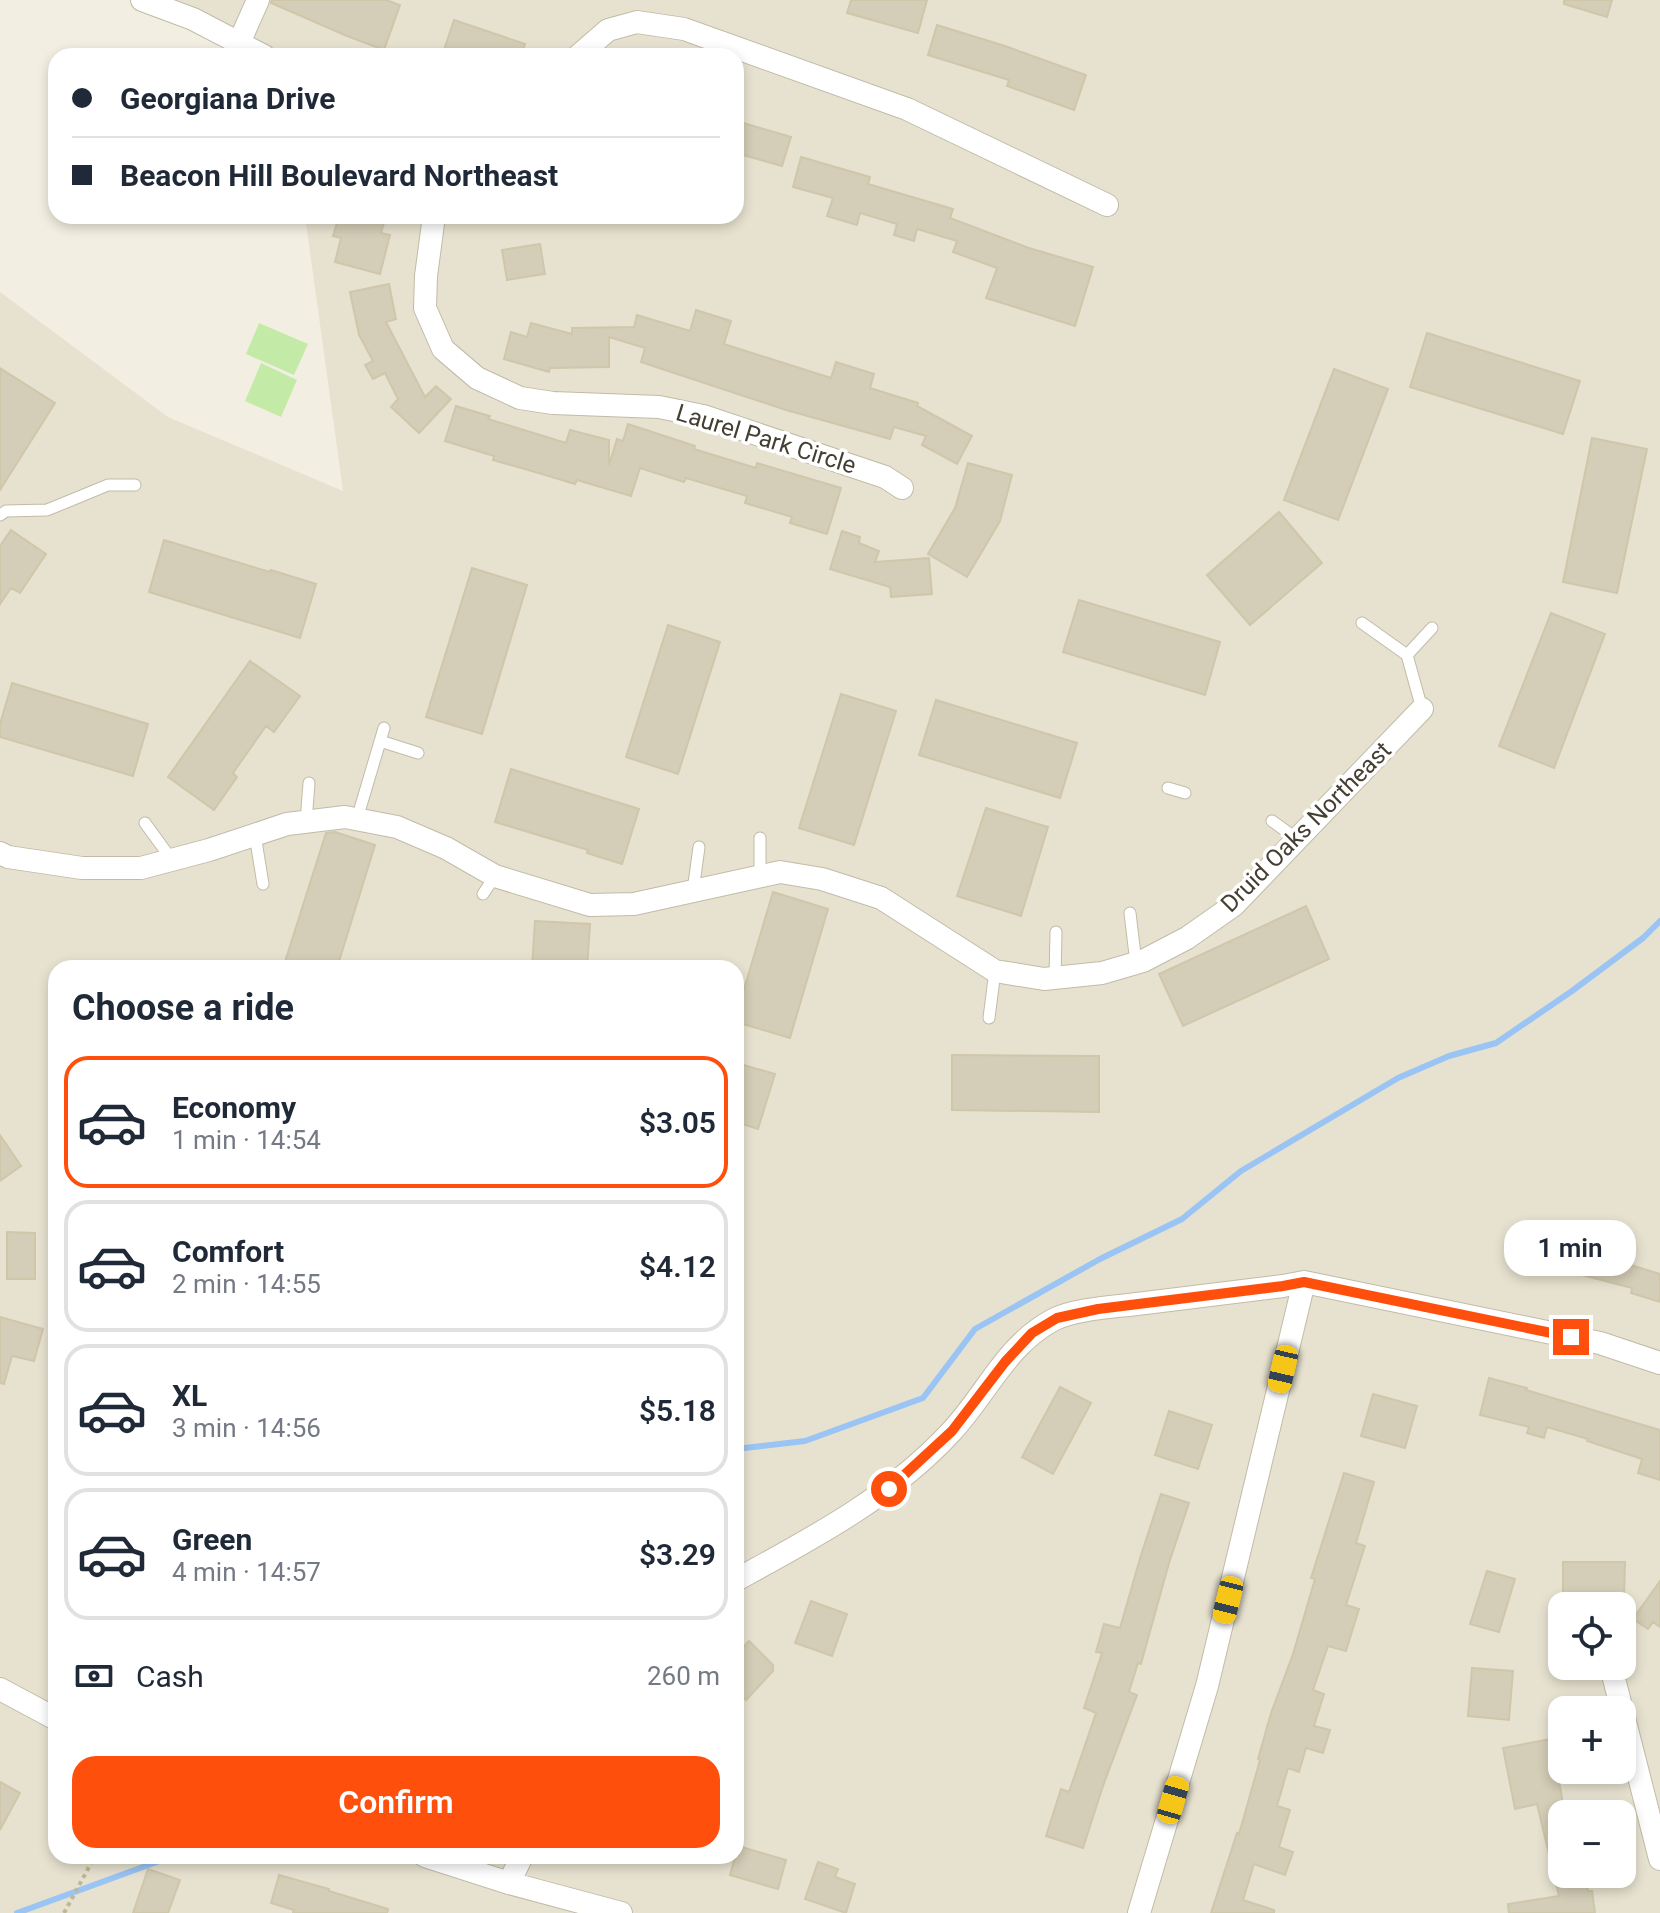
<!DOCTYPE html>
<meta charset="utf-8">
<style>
body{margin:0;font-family:Roboto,sans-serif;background:#f2f2f3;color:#1f2937;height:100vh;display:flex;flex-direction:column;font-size:30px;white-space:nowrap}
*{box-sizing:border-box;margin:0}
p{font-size:26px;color:#747a83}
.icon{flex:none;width:44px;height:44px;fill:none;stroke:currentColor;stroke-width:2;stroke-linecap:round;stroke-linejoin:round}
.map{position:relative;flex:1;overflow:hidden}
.drawer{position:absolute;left:48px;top:960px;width:696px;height:904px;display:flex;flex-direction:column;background:#fff;border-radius:24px;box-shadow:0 4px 12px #0003}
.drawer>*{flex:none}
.banner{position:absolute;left:48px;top:48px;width:696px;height:176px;border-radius:24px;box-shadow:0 4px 12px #0003;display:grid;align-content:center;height:176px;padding:0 24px;background:#fff}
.buttons{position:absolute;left:1548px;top:1592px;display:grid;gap:16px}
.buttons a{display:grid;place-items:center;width:88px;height:88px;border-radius:16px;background:#fff;box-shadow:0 4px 12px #0003;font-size:40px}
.end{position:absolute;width:36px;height:36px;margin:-18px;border:10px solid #ff4f0d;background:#fff;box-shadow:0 0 0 4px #fff}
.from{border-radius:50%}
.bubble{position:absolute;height:56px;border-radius:24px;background:#fff;box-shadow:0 4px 12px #0003;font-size:26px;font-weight:600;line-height:56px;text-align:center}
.car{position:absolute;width:24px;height:48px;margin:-24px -12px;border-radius:10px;box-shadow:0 0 6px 2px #0007;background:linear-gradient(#f5c518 24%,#345 0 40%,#f5c518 0 76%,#345 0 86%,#f5c518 0)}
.banner b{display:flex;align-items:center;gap:28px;height:76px;font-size:30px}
.banner b+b{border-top:2px solid #e0e1e3}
.banner i{width:20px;height:20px;background:#1f2937}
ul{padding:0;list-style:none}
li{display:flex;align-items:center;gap:24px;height:132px;margin:0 16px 12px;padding:0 8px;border:4px solid #e0e1e3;border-radius:24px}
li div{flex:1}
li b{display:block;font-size:30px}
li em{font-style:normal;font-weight:600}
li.current{border-color:#ff4f0d}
li>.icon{width:72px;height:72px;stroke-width:1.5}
h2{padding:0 24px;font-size:36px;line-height:96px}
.pay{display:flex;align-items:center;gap:20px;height:88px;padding:0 24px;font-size:30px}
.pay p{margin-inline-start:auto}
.cta{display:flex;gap:16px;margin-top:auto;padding:16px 24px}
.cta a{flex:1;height:92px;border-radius:24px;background:#ff4f0d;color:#fff;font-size:32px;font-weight:600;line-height:92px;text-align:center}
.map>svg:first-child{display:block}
</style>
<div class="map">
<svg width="1660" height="1913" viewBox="0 0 1660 1913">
<rect width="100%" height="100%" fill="#f2efe2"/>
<path fill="#e7e2d0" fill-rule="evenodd" d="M163,0H1660V1913H0V292L168,417L343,491L305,216H736V56H281ZM56,968H736V1856H56ZM1562,1606H1622V1666H1562ZM1562,1710H1622V1770H1562ZM1562,1814H1622V1874H1562Z"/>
<path fill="#c4eaa8" d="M259,323L308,344L294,375L246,354Z
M261,363L297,380L281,417L245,401Z"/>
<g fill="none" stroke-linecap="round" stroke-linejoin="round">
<path stroke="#9ac4f4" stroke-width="6" d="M736,1449L805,1441L923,1398L975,1329L1100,1259L1182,1219L1241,1171L1398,1078L1449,1056L1496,1043L1572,991L1643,938L1660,921
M17,1913L173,1856"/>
</g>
<path fill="#d4cdb7" stroke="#d0c6aa" stroke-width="2" d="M272,0H386L400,5L384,50L347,36L271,3Z
M851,0H927L918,33L847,13Z
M1564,0H1612L1607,17L1564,4Z
M454,20L525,44L521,56H442Z
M937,25L1005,46L1086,75L1074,110L1007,86L1009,80L928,55Z
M736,121L791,137L782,166L736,153Z
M801,157L870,177L868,184L953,209L950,218L1029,248L1093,267L1075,326L986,298L997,268L953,252L957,241L917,229L914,241L894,235L897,224L860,213L857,225L827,216L833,198L793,187Z
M339,216H386L381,233L390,235L380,274L335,262L341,238L333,236Z
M540,244L545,274L507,280L502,250Z
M389,284L396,319L386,322L425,397L436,386L451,399L419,433L391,407L398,399L385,373L373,379L365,365L373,361L359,335L350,292Z
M696,310L731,321L724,344L831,378L836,362L874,374L870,388L918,403L917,406L972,436L957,464L922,445L926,436L894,427L890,439L786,410L641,362L645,348L609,337V367L550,368L549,372L504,359L511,332L527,337L531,323L572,334V328L634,327L637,315L690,331Z
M1427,333L1580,381L1563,434L1410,387Z
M0,368L55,403L0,490Z
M1334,369L1388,389L1338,520L1284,500Z
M456,406L490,416L488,419L566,443L570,430L609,440V465L617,439L623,441L628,424L695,446L694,449L756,468L757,463L841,488L827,534L790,523L792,517L745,503L747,496L686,478L684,482L640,468L631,496L577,480L575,484L542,474L493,460L494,456L445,441Z
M1592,438L1647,449L1617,593L1563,582Z
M968,463L1012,475L1000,521L967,577L928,554L955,508Z
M1279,512L1322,563L1250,625L1207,575Z
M11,530L46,554L20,593L11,588L0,604V546Z
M842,531L860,537L859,543L879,551L875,562L929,558L932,594L891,597L890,587L830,569Z
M164,540L270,572L271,570L316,584L300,638L149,592Z
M472,568L527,585L482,734L426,717Z
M1079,600L1220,642L1205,695L1063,652Z
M1551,613L1605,634L1554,768L1499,746Z
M668,625L720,642L678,774L626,757Z
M250,661L300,696L274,732L266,726L233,773L237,777L214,810L168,777Z
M12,683L148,724L133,776L0,737V724Z
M841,694L896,711L854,845L799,828Z
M936,700L1077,743L1060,798L919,755Z
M511,769L639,809L622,864L587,853L588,850L495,822Z
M986,808L1048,827L1021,916L957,896Z
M335,832L375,845L337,968H283L326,833Z
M773,892L828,909L790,1038L736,1022V1016Z
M1306,906L1329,959L1183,1026L1159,974Z
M535,921L590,924L587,968H532Z
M952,1055L1099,1056V1112L952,1110Z
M736,1063L775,1074L758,1129L736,1122Z
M0,1135L21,1166L0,1181Z
M1538,1224L1571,1233L1568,1243L1622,1258L1621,1262L1660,1274V1302L1631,1293L1632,1288L1528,1261Z
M7,1232L35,1233V1279H7Z
M0,1317L43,1329L34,1361L12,1356L4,1384L0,1383Z
M1489,1378L1527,1388L1526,1390L1660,1430V1480L1638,1473L1642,1459L1587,1441L1588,1439L1547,1427L1544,1438L1527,1433L1529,1427L1480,1415Z
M1060,1387L1091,1403L1053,1474L1022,1457Z
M1373,1394L1417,1406L1405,1448L1361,1436Z
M1169,1411L1212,1425L1198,1469L1155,1455Z
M1344,1473L1374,1482L1356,1543L1365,1546L1346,1605L1359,1609L1346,1651L1328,1646L1313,1690L1324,1694L1314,1726L1330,1730L1323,1753L1306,1748L1299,1772L1288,1768L1277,1806L1290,1810L1279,1847L1293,1852L1285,1875L1254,1864L1243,1900L1274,1910V1913H1211L1237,1833L1239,1834L1260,1760L1258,1759L1271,1713L1293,1654L1315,1579L1311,1578Z
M1161,1494L1189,1503L1169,1563L1141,1664L1138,1663L1129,1692L1137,1695L1103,1786L1083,1848L1046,1836L1061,1789L1069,1792L1096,1713L1084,1708L1102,1653L1096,1652L1104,1624L1120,1628L1141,1555Z
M1563,1562H1625L1624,1601H1563Z
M1487,1571L1515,1579L1499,1632L1470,1624Z
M1660,1581V1627L1653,1622L1648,1629L1633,1619Z
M811,1601L847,1614L832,1656L795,1643Z
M749,1641L773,1665V1671L746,1700L736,1690V1655Z
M1472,1668L1513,1671L1509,1720L1468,1716Z
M1551,1739L1562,1797V1874H1584L1588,1891H1592L1595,1913H1509L1508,1904L1559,1896L1537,1804L1515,1809L1503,1748Z
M0,1782L20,1793L0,1830Z
M738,1846L786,1860L778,1889L730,1875Z
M818,1862L838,1869L835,1877L855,1884L846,1913L805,1899Z
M148,1869L180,1880L168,1913H133Z
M279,1875L329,1889V1891L388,1909L387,1913H293L294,1910L271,1903Z"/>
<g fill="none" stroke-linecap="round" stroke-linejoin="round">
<defs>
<path id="service" d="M0,515L6,511L47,510L108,485H135
M1362,623L1407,655L1422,709
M1407,655L1432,628
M380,741L418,753
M1168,788L1185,793
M357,819L384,728
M1272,821L1297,839
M306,822L309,783
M145,823L172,860
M255,835L263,884
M760,838V876
M693,891L699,847
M483,894L495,876
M1130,913L1136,963
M1055,978L1056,932
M989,1018L995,971"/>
<path id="minor" d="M142,0L193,19L264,56
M239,43L258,0
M578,56L608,30L637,22L684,29L907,109L1107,205
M434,216L426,276L425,308L443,349L477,378L520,398L553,403L659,407L703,416L885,477L902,488
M0,853L8,857L82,868H141L209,850L287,824L345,817L397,827L446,848L495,876L590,905L634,904L780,872L822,879L881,898L995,971L1044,979L1102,973L1143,961L1187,938L1234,905L1422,709
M736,1580C813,1538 891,1497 951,1432C986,1395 1006,1345 1053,1320C1074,1309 1113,1307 1137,1304C1185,1298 1234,1292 1283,1286L1304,1282L1600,1343L1660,1363
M1611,1667L1660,1859
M0,1689L56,1719
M425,1856L509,1883L621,1913
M509,1883L522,1856
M1139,1913L1207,1686L1304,1282"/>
</defs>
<use href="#service" stroke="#c1bba7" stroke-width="13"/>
<use href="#minor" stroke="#c1bba7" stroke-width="24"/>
<path stroke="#c1b795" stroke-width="4" stroke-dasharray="4 4" stroke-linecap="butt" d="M64,1913L95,1856"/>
<use href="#service" stroke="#fff" stroke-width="11"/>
<use href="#minor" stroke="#fff" stroke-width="22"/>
</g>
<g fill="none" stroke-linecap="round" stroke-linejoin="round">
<path stroke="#ff4f0d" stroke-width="10" d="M889,1489L952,1431L1005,1362L1032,1333L1057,1318L1098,1309L1283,1286L1304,1282L1571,1337"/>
</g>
<g text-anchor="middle" stroke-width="7" stroke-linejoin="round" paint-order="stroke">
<g font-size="24" fill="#443f32" stroke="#fff">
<text transform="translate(766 439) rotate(17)" y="8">Laurel Park Circle</text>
<text transform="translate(1306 827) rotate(-45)" y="8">Druid Oaks Northeast</text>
</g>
</g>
</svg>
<div class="buttons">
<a><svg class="icon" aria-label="locate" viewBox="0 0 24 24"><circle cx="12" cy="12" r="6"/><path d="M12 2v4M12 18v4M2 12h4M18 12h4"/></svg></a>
<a>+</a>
<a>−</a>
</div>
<i class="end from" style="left:889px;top:1489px"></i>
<i class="end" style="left:1571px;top:1337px"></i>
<div class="bubble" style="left:1504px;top:1220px;width:132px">1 min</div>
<i class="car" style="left:1283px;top:1369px;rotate:193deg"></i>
<i class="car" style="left:1228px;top:1600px;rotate:194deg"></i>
<i class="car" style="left:1173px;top:1800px;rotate:16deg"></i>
<div class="banner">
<b><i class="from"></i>Georgiana Drive</b>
<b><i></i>Beacon Hill Boulevard Northeast</b>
</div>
<section class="drawer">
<h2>Choose a ride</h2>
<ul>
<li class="current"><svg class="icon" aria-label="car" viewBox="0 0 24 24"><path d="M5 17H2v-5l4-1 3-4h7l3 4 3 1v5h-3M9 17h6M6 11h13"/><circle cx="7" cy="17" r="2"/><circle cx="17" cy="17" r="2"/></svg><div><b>Economy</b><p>1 min · 14:54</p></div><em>$3.05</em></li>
<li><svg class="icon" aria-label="car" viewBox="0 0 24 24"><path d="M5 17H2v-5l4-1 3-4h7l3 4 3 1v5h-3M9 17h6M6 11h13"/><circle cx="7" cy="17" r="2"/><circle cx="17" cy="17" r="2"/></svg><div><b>Comfort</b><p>2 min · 14:55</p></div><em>$4.12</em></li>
<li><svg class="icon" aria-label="car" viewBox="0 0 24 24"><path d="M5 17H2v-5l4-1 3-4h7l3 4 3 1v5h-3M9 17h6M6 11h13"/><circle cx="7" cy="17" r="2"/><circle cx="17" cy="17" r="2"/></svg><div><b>XL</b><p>3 min · 14:56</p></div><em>$5.18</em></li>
<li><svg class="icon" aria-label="car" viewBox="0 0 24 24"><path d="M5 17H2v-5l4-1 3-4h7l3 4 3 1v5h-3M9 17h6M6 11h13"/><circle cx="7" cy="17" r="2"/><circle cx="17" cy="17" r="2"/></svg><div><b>Green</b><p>4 min · 14:57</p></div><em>$3.29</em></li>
</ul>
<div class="pay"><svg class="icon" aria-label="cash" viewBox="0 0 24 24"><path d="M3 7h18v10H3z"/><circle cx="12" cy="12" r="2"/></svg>Cash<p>260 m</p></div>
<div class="cta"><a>Confirm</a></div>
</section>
</div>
